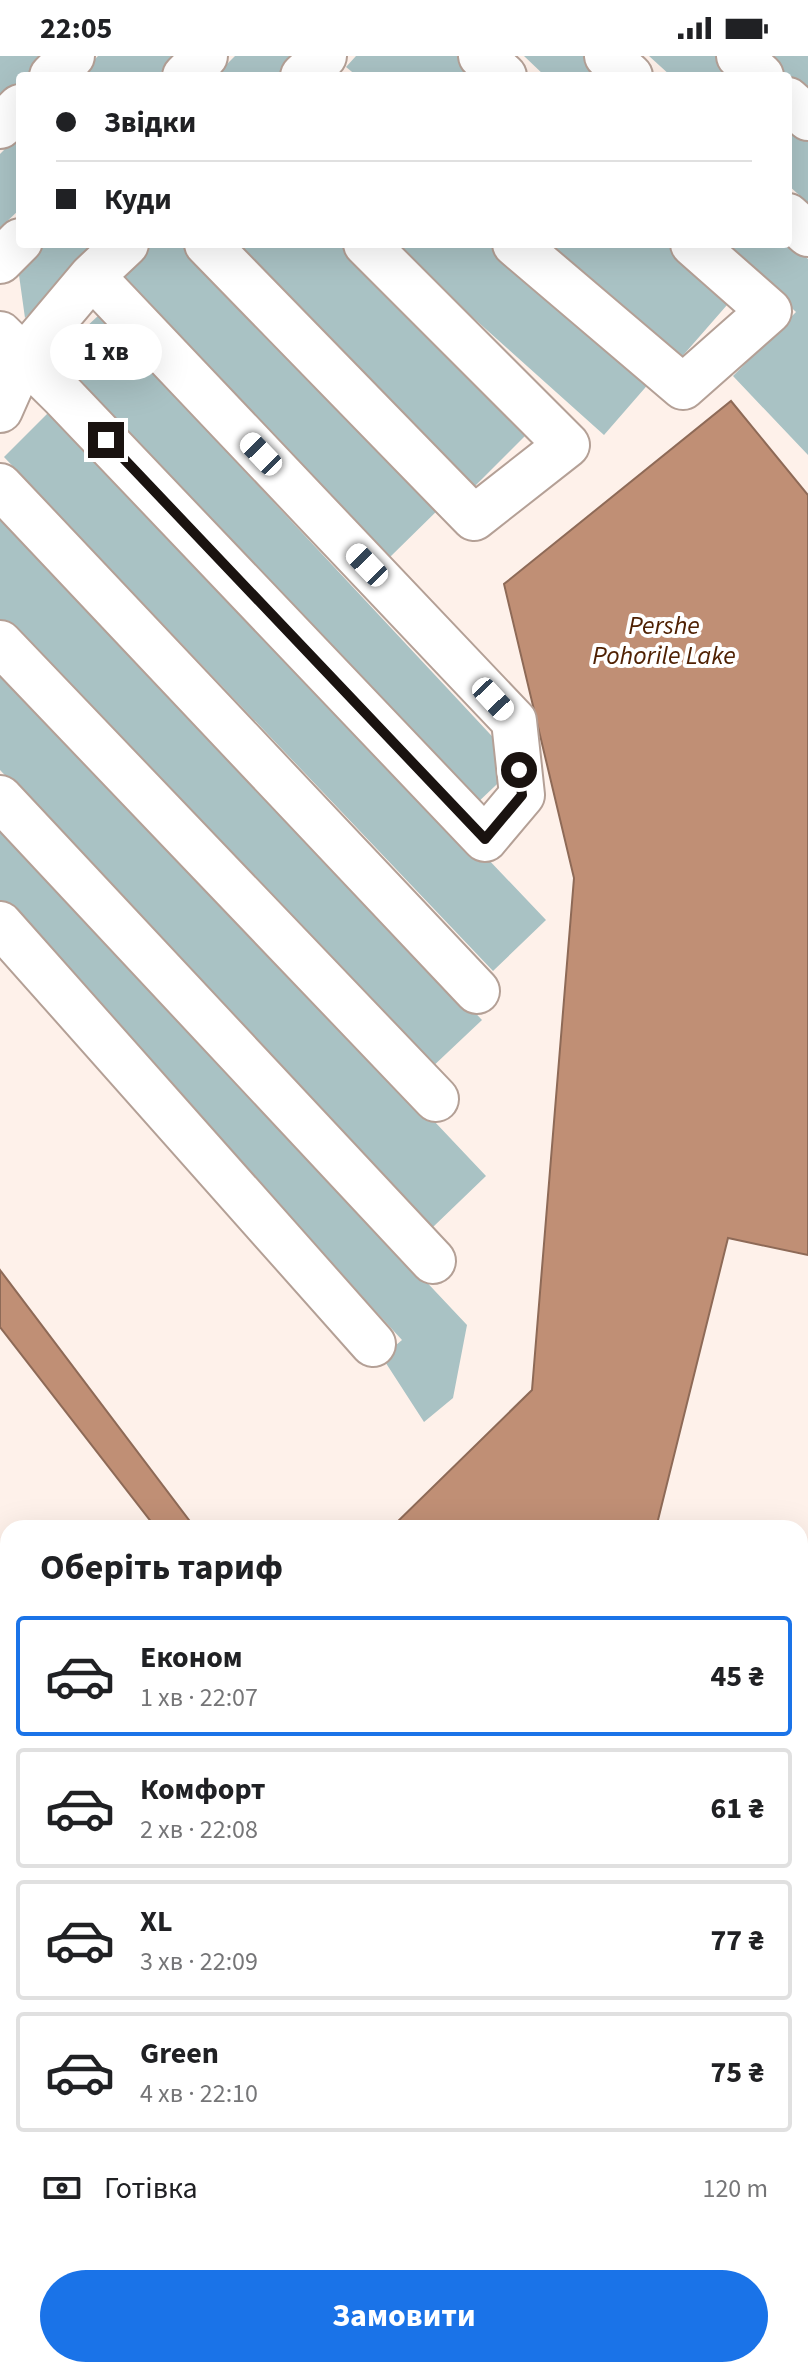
<!DOCTYPE html>
<html lang="uk">
<meta charset="utf-8">
<style>
body{margin:0;font-family:"Source Sans 3",sans-serif;background:#f6f6f6;color:#202124;height:100vh;display:flex;flex-direction:column;font-size:30px;white-space:nowrap}
*{box-sizing:border-box;margin:0}
p{font-size:26px;color:#757577}
.icon{flex:none;width:44px;height:44px;fill:none;stroke:currentColor;stroke-width:2;stroke-linecap:round;stroke-linejoin:round}
.map{position:relative;flex:1;overflow:hidden}
.side{position:absolute;left:0px;top:1464px;width:808px;height:858px;display:flex;flex-direction:column;background:#fff;border-radius:24px 24px 0 0;box-shadow:0 8px 32px #0002}
.side>*{flex:none}
.banner{position:absolute;left:16px;top:16px;width:776px;height:176px;border-radius:8px;box-shadow:0 8px 32px #0002;display:grid;align-content:center;height:176px;padding:0 40px;background:#fff}
.end{position:absolute;width:36px;height:36px;margin:-18px;border:10px solid #1a1310;background:#fff;box-shadow:0 0 0 4px #fff}
.from{border-radius:50%}
.bubble{position:absolute;height:56px;border-radius:28px;background:#fff;box-shadow:0 8px 32px #0002;font-size:26px;font-weight:700;line-height:56px;text-align:center}
.car{position:absolute;width:24px;height:48px;margin:-24px -12px;border-radius:10px;box-shadow:0 0 6px 2px #0007;background:linear-gradient(#fff 24%,#345 0 40%,#fff 0 76%,#345 0 86%,#fff 0)}
.banner b{display:flex;align-items:center;gap:28px;height:76px;font-size:30px}
.banner b+b{border-top:2px solid #e0e0e0}
.banner i{width:20px;height:20px;background:#202124}
ul{padding:0;list-style:none}
li{display:flex;align-items:center;gap:24px;height:120px;margin:0 16px 12px;padding:0 24px;border:4px solid #e0e0e0;border-radius:8px}
li div{flex:1}
li b{display:block;font-size:30px}
li em{font-style:normal;font-weight:700}
li.on{border-color:#1a73e8}
li>.icon{width:72px;height:72px;stroke-width:1.5}
h2{padding:0 40px;font-size:36px;line-height:96px}
.pay{display:flex;align-items:center;gap:20px;height:88px;padding:0 40px;font-size:30px}
.pay p{margin-inline-start:auto}
.primary-button{display:flex;gap:16px;margin-top:auto;padding:16px 40px}
.primary-button a{flex:1;height:92px;border-radius:48px;background:#1a73e8;color:#fff;font-size:32px;font-weight:700;line-height:92px;text-align:center}
.status{display:flex;justify-content:space-between;align-items:center;height:56px;padding:0 40px;background:#fff;direction:ltr}
.status svg{height:22px;fill:currentColor}
.map>svg:first-child{display:block}
</style>
<div class="status"><b>22:05</b><svg viewBox="0 0 49 12"><path d="M0 12V9h3v3zM5 12V6h3v6zM10 12V3h3v9zM15 12V0h3v12zM26 1h20v11H26zM47 4h2v5h-2z"/></svg></div>
<div class="map">
<svg width="808" height="2321" viewBox="0 0 808 2321">
<rect width="100%" height="100%" fill="#fef1ea"/>
<path fill="#e6c4b3" d="M0,1849L8,1858V2314H229V2321H0Z"/>
<path fill="#c08f75" stroke="#8e6a57" stroke-width="2" d="M731,345L808,439V1199L728,1182L656,1472H391L532,1334L574,822L504,528Z
M0,1214L195,1472H156L0,1271Z
M227,2314H507V2321H228Z"/>
<path fill="#a9c2c4" d="M0,0H54L33,20H20V33L0,53Z
M98,0H178L157,20H78Z
M235,0H299L278,20H215Z
M356,0H459L482,20H357L346,11Z
M524,0H585L607,20H545Z
M649,0H721L743,20H671Z
M760,0H808V43L788,25V20H782Z
M788,61L808,79V147L788,129Z
M20,78V153L0,172V98Z
M788,185L808,203V399L733,320L796,256L724,188H788Z
M43,188H102L25,262L18,212Z
M141,188H190L444,448L390,501L112,217Z
M228,188H343L531,374L474,431Z
M391,188H499L651,325L604,379Z
M547,188H673L734,241L679,304Z
M99,259L518,708L474,750L55,300Z
M56,349L546,864L493,915L4,401Z
M0,457L482,964L429,1014L0,564Z
M0,606L486,1120L433,1171L0,714Z
M0,773L467,1269L453,1342L424,1366L382,1301L402,1284L0,846Z
M0,1672L8,1680V1764L0,1773Z"/>
<g fill="none" stroke-linecap="round" stroke-linejoin="round">
<defs>
<path id="minor" d="M481,0L504,20
M607,0L630,20
M739,0L761,20
M52,20L72,0
M185,20L205,0
M303,20L324,0
M788,44L808,62
M0,70L20,51
M788,160L808,178
M207,188L474,462L567,389L366,188
M515,188L683,331L769,255L693,188
M0,205L20,185
M0,278L63,340L485,783L522,739L514,665L92,220
M0,354L23,302L92,220L126,188
M0,430L477,935
M0,587L436,1043
M0,742L433,1205
M0,868L373,1288
M0,1663L8,1671
M0,1784L8,1792"/>
</defs>
<use href="#minor" stroke="#b4a096" stroke-width="48"/>
<path stroke="#847a75" stroke-width="5" stroke-dasharray="4 6" stroke-linecap="butt" d="M800,1616L808,1610"/>
<use href="#minor" stroke="#fff" stroke-width="44"/>
</g>
<g fill="none" stroke-linecap="round" stroke-linejoin="round">
<path stroke="#1a1310" stroke-width="10" d="M106,384L485,783L522,739L519,714"/>
</g>
<g text-anchor="middle" stroke-width="8" stroke-linejoin="round" paint-order="stroke">
<g font-size="26" font-style="italic" fill="#4f2002" stroke="#fff">
<text x="664" y="578">Pershe<tspan x="664" dy="30">Pohorile Lake</tspan></text>
</g>
</g>
</svg>
<i class="end from" style="left:519px;top:714px"></i>
<i class="end" style="left:106px;top:384px"></i>
<div class="bubble" style="left:50px;top:268px;width:112px">1 хв</div>
<i class="car" style="left:261px;top:398px;rotate:316deg"></i>
<i class="car" style="left:367px;top:509px;rotate:316deg"></i>
<i class="car" style="left:493px;top:643px;rotate:137deg"></i>
<div class="banner">
<b><i class="from"></i>Звідки</b>
<b><i></i>Куди</b>
</div>
<section class="side">
<h2>Оберіть тариф</h2>
<ul>
<li class="on"><svg class="icon" aria-label="car" viewBox="0 0 24 24"><path d="M5 17H2v-5l4-1 3-4h7l3 4 3 1v5h-3M9 17h6M6 11h13"/><circle cx="7" cy="17" r="2"/><circle cx="17" cy="17" r="2"/></svg><div><b>Економ</b><p>1 хв · 22:07</p></div><em>45 ₴</em></li>
<li><svg class="icon" aria-label="car" viewBox="0 0 24 24"><path d="M5 17H2v-5l4-1 3-4h7l3 4 3 1v5h-3M9 17h6M6 11h13"/><circle cx="7" cy="17" r="2"/><circle cx="17" cy="17" r="2"/></svg><div><b>Комфорт</b><p>2 хв · 22:08</p></div><em>61 ₴</em></li>
<li><svg class="icon" aria-label="car" viewBox="0 0 24 24"><path d="M5 17H2v-5l4-1 3-4h7l3 4 3 1v5h-3M9 17h6M6 11h13"/><circle cx="7" cy="17" r="2"/><circle cx="17" cy="17" r="2"/></svg><div><b>XL</b><p>3 хв · 22:09</p></div><em>77 ₴</em></li>
<li><svg class="icon" aria-label="car" viewBox="0 0 24 24"><path d="M5 17H2v-5l4-1 3-4h7l3 4 3 1v5h-3M9 17h6M6 11h13"/><circle cx="7" cy="17" r="2"/><circle cx="17" cy="17" r="2"/></svg><div><b>Green</b><p>4 хв · 22:10</p></div><em>75 ₴</em></li>
</ul>
<div class="pay"><svg class="icon" aria-label="cash" viewBox="0 0 24 24"><path d="M3 7h18v10H3z"/><circle cx="12" cy="12" r="2"/></svg>Готівка<p>120 m</p></div>
<div class="primary-button"><a>Замовити</a></div>
</section>
</div>
